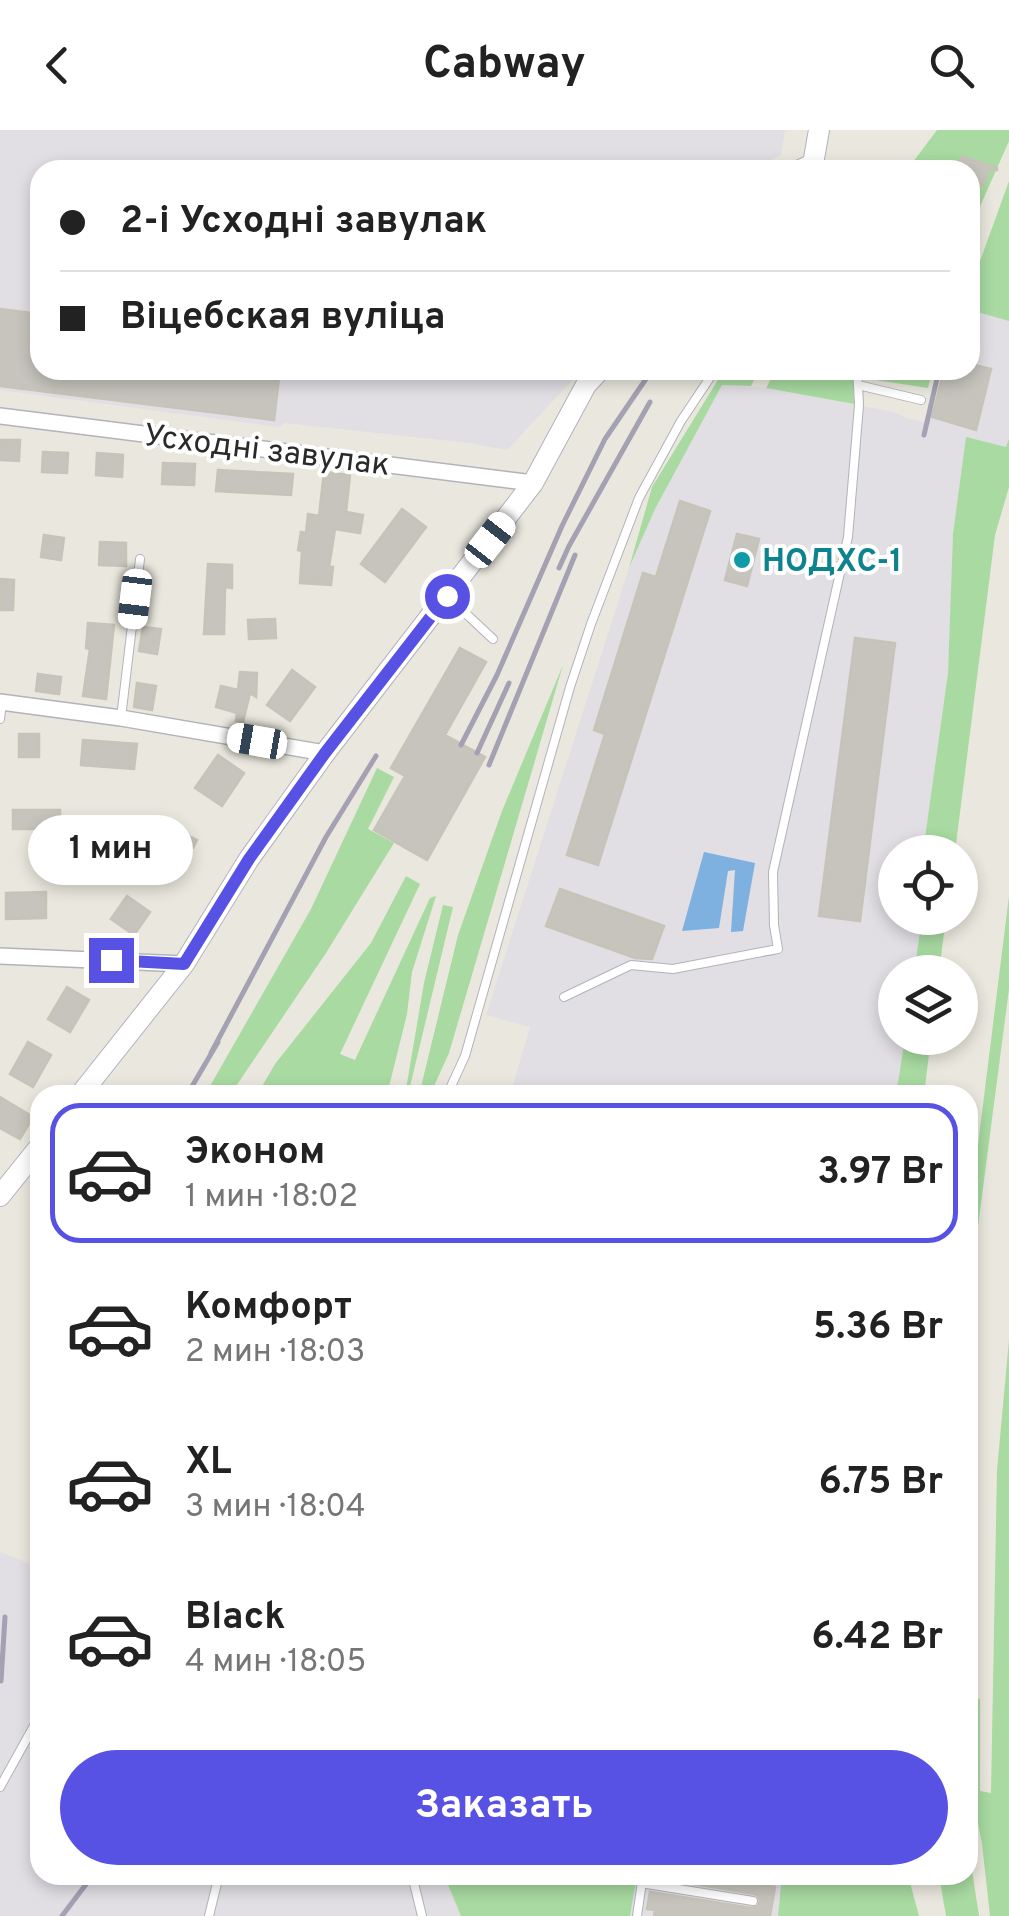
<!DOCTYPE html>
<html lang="ru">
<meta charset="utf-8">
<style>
body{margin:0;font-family:Overpass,sans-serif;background:#f6f6f6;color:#222;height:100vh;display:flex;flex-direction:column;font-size:38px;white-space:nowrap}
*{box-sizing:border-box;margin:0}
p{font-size:32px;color:#767676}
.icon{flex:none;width:55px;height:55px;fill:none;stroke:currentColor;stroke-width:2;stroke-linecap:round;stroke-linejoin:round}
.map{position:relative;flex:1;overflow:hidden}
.drawer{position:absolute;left:30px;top:955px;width:948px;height:800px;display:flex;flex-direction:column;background:#fff;border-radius:30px;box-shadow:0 5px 15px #0003}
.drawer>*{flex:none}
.guide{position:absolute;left:30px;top:30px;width:950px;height:220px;border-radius:30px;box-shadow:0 5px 15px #0003;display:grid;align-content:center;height:220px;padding:0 30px;background:#fff}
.buttons{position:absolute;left:878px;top:705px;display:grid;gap:20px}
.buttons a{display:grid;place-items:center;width:100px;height:100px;border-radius:50%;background:#fff;box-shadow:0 5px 15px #0003;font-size:50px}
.end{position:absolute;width:45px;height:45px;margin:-22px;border:12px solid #5752e4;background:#fff;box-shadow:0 0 0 5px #fff}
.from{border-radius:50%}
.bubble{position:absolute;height:70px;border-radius:35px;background:#fff;box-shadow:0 5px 15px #0003;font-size:32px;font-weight:700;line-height:70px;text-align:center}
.car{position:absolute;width:30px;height:60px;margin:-30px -15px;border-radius:12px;box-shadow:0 0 8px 2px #0007;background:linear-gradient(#fff 24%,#345 0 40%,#fff 0 76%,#345 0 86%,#fff 0)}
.guide b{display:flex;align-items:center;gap:35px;height:95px;font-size:38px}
.guide b+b{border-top:2px solid #e0e0e0}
.guide i{width:25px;height:25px;background:#222}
ul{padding:18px 0 0;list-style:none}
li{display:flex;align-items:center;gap:30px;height:140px;margin:0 20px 15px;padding:0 10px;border:5px solid transparent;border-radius:30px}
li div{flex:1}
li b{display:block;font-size:38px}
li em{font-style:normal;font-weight:700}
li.active{border-color:#5752e4}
li>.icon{width:90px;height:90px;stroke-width:1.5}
.button{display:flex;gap:20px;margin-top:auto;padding:20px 30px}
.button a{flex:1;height:115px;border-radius:60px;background:#5752e4;color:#fff;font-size:40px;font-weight:700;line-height:115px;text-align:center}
header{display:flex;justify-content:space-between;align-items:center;height:130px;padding:0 30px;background:#fff;font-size:45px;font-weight:700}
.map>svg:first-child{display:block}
</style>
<header><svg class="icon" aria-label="back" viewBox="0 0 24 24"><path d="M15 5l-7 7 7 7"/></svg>Cabway<svg class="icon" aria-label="search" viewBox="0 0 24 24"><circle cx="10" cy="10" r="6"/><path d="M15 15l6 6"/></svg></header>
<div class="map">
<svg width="1009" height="1786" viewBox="0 0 1009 1786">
<rect width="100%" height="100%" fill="#eae8de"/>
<path fill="#e1dee4" d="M0,0H785L781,25L751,40H40V240H582L507,320L469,313L285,293L279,297L0,260Z
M970,180L1009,191V309L1006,317L966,308L953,404L948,543L923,722H895V788H922L914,842H895V908H905L896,965H510L530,897L486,885L629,438L655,379L722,255L766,258L894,282L909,289L926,292L932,287L970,240Z
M0,1422L36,1436L40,1434V1745H444L461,1786H0Z
M637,1745H782L778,1786H630Z"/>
<path fill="#a8daa1" d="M937,0H1009V11L970,99V40H907Z
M1009,51V191L970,180V159Z
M724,240H759L751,256L722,255L655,379L629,438L652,357Z
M776,240H853L854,274L766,258Z
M875,240H932L928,258L876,250Z
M966,307L1006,317L1009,309V357L995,405L955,722H923L948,543L953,404Z
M563,535L449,923L430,965H419L458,805L502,681Z
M377,638L394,647L368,699L394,713L326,823L230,965H205L311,779Z
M406,746L420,754L340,924L355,930L430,768L436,766L412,842L407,884L387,965H257L275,934L371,813Z
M1009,766V859L968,1173V1095Z
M443,775L453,777L408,965H405L424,853Z
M922,788H946L939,842H914Z
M905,908H931L924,965H896Z
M1009,1210V1786H990L982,1714L968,1643V1587H970V1567L980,1569V1661L991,1663L997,1340Z
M968,1714L979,1786H946L939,1745H968Z
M444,1745H637L630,1786H461Z
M782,1745H908L919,1786H778Z"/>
<path fill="#7eb0e0" d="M704,722L755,733L743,801L731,802L735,740L728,741L719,798L682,801Z"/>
<path fill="#c6c4bd" stroke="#c6c4b8" stroke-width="2.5" d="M962,26L997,38V40H989L983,56L970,51V40H957Z
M0,179L40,184V240H280L274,290L0,256Z
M970,234L991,239L976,300L932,287L944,240H970Z
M0,310H20L19,331L0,330Z
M43,322L68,323L67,343L42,342Z
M97,323L123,325L122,347L96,345Z
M163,333L195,334L194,355L162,354Z
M218,340L293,344L291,365L216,361Z
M324,342L350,345L346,382L363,385L360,403L335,399L329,437H333L331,455L300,453L302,421L298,420L301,402L306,403L308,384L319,386Z
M680,371L710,381L598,735L567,725L605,604L594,600L643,443L656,447Z
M402,379L426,397L385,452L361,434Z
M737,404L759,409L747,456L725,450Z
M44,405L64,408L61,430L41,427Z
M100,412L126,413V436L99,435Z
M208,434L232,435V458L225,457L224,504H204Z
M0,449L14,450L13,480H0Z
M275,489L276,508L249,509L248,490Z
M88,493L114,495L106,569L83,566L90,519L86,518Z
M143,497L161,499L157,524L139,521Z
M855,508L895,513L860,791L819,786Z
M460,518L486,532L445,605L485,627L427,730L374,700L405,646L391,638Z
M292,540L315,557L290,591L267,575Z
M240,542L257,543L256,567L250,563L243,592L236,591L237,583L216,577L221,556L238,560Z
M38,544L61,547L59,564L36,561Z
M137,553L156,556L152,580L134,577Z
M19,604H39V627H19Z
M83,610L137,614L134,639L81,635Z
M218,625L244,643L222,676L195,658Z
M13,680H60V699H13Z
M183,703L197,710L178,746L164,739Z
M560,759L664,796L652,829L635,828L546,796Z
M46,762V788L6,789V763Z
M127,766L150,782L134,805L111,789Z
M67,857L89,870L70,902L48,889Z
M28,912L51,925L33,957L10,944Z
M0,967L33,987L20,1009L0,998Z
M653,1745H738L737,1750L775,1757L770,1786H654L655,1780L647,1779L650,1762L752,1778L758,1776L760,1771L758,1766L754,1764L653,1747Z"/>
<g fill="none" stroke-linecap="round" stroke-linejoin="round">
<defs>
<path id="lane" d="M857,240L858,255L921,270
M447,466L493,509
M121,588L140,429
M0,589L2,573
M564,867L631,835L673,839L778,819L774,795L773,742L848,407L859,275L858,255
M447,965L465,926L570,557L591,494L639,368L681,291L715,240
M0,1657L40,1585
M412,1745L422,1786
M641,1753L753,1771
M209,1786L219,1745
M637,1786L643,1745"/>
<path id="street" d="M0,286L533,353
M0,572L121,588L325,623
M0,826L184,834"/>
<path id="secondary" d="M800,40L813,34L819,0
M80,965L184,834L249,729L325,623L533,353L586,255L600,240
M0,1066L40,1016"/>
</defs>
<use href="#lane" stroke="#b2b2bc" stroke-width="10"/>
<use href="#street" stroke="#b2b2bc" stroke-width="18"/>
<use href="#secondary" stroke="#b2b2bc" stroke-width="22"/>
<use href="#lane" stroke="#fff" stroke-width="8"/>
<use href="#street" stroke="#fff" stroke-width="15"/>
<use href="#secondary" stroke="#fff" stroke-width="20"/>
<path stroke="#a3a1b2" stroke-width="5" d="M924,305L939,240
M559,438L569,416L650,272
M461,615L497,545L562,396L605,309L652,240
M477,623L509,553
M489,635L575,425
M211,923L326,707L376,626
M187,965L218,912
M1,1551L5,1487
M62,1786L93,1745"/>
</g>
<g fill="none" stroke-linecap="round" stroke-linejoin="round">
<path stroke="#5752e4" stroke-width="12" d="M111,830L184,834L249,729L325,623L447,466"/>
</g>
<circle fill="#0f9aa8" stroke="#fff" stroke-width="4" cx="742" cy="430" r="10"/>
<g text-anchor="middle" stroke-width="8" stroke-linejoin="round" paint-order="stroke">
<g font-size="32" fill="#2a2a2a" stroke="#fff">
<text transform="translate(267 319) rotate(7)" y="11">Усходні завулак</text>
</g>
<g font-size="32" font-weight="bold" fill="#0d838f" stroke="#fff" text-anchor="start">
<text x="762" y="441">НОДХС-1</text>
</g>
</g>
</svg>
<div class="buttons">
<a><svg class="icon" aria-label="locate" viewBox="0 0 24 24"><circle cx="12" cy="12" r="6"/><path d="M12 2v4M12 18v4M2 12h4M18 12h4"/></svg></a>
<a><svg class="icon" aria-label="layers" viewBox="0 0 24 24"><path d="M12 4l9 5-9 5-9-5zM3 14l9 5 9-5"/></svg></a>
</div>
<i class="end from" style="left:447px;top:466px"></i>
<i class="end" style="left:111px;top:830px"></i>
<div class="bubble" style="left:28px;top:685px;width:165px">1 мин</div>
<i class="car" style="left:490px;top:410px;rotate:38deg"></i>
<i class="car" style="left:135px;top:469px;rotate:187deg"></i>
<i class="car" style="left:257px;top:611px;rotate:280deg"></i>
<div class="guide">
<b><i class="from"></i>2-і Усходні завулак</b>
<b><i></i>Віцебская вуліца</b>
</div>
<section class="drawer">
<ul>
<li class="active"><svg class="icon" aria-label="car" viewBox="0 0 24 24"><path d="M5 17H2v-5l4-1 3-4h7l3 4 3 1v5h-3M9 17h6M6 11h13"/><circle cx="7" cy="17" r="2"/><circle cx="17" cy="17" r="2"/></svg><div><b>Эконом</b><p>1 мин · 18:02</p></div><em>3.97 Br</em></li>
<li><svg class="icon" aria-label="car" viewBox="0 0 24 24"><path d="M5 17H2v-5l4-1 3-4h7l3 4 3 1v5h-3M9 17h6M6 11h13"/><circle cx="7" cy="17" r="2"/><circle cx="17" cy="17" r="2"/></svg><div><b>Комфорт</b><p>2 мин · 18:03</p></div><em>5.36 Br</em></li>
<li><svg class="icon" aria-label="car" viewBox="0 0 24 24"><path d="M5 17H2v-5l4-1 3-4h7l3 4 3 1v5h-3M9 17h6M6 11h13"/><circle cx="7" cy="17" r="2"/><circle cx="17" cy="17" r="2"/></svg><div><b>XL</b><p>3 мин · 18:04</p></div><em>6.75 Br</em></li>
<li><svg class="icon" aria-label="car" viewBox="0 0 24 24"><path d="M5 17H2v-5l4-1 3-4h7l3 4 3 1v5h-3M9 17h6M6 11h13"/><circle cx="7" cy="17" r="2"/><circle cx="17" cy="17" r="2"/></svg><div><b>Black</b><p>4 мин · 18:05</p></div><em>6.42 Br</em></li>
</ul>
<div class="button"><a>Заказать</a></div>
</section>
</div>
